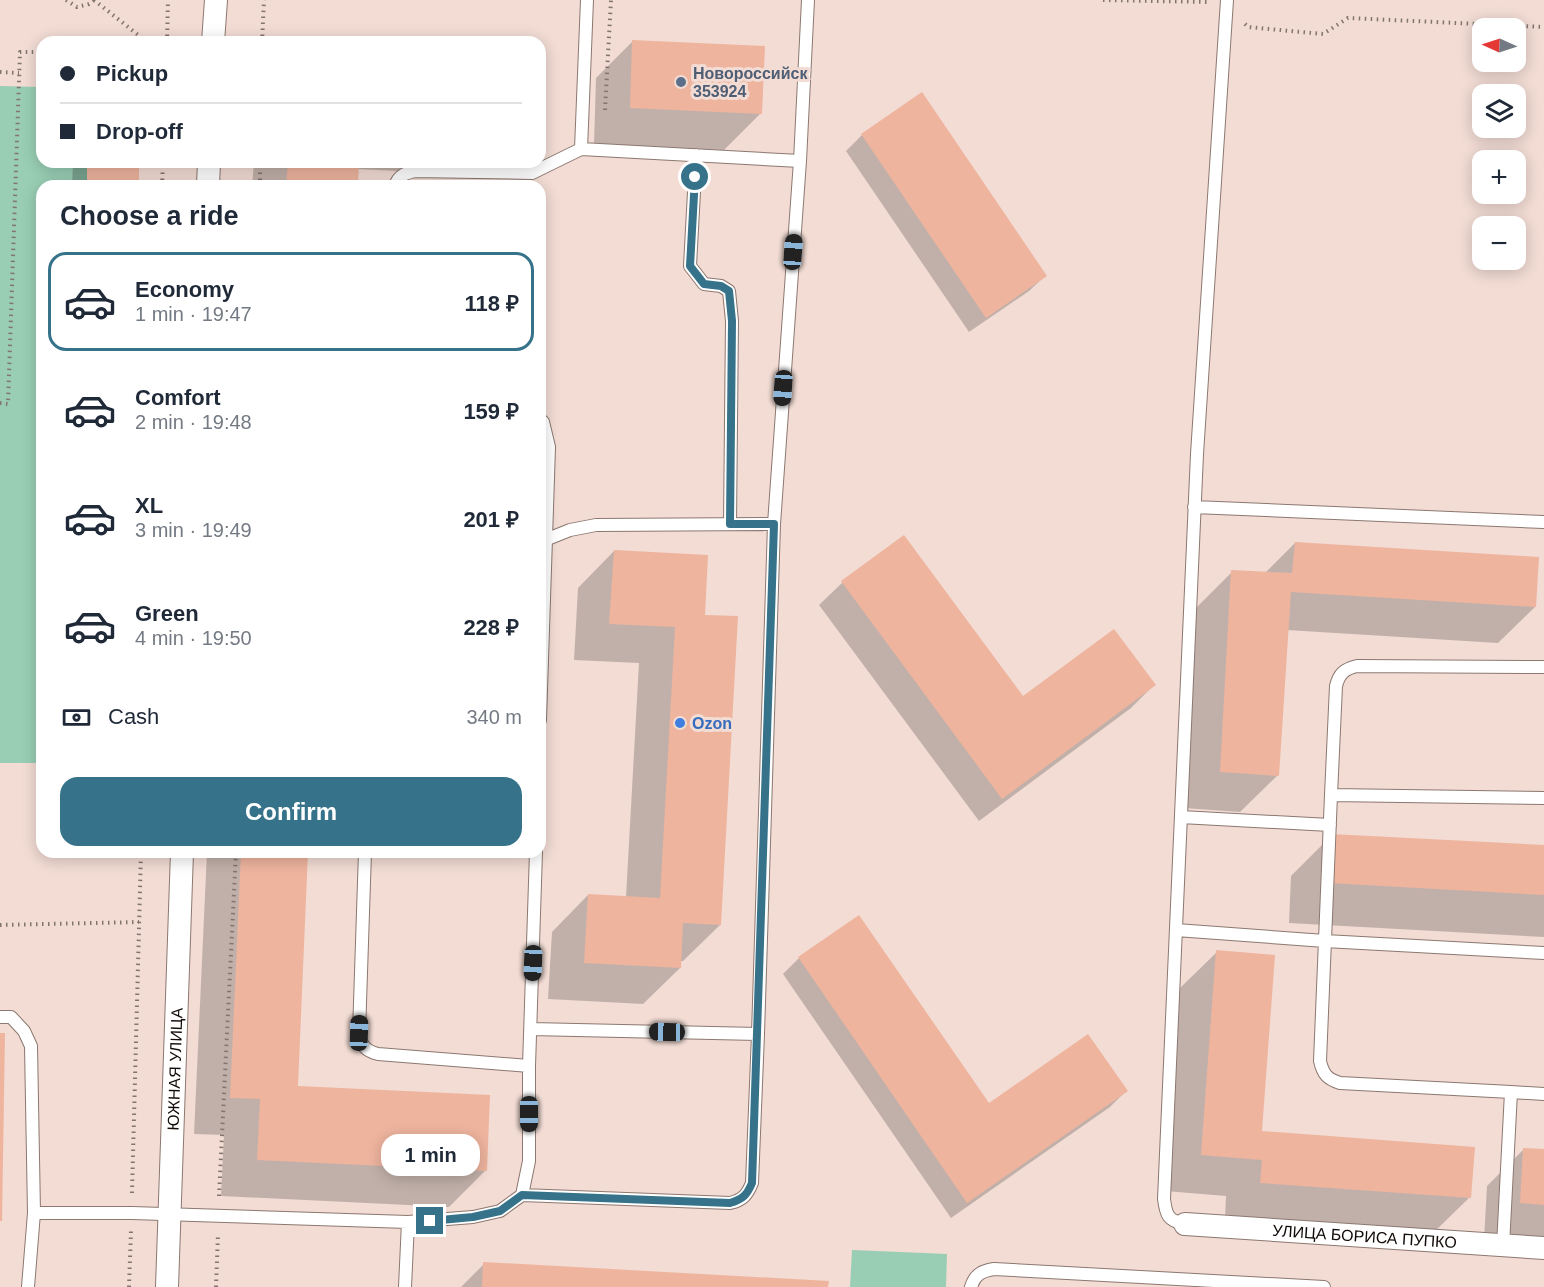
<!DOCTYPE html>
<meta charset="utf-8">
<style>
body{margin:0;font-family:Arial,sans-serif;background:#f2f2f3;color:#1f2937;height:100vh;display:flex;flex-direction:column;font-size:22px;white-space:nowrap}
*{box-sizing:border-box;margin:0}
p{font-size:20px;color:#747a83}
.icon{flex:none;width:33px;height:33px;fill:none;stroke:currentColor;stroke-width:2;stroke-linecap:round;stroke-linejoin:round}
.map{position:relative;flex:1;overflow:hidden}
.drawer{position:absolute;left:36px;top:180px;width:510px;height:678px;display:flex;flex-direction:column;background:#fff;border-radius:18px;box-shadow:0 3px 15px #0003}
.drawer>*{flex:none}
.guide{position:absolute;left:36px;top:36px;width:510px;height:132px;border-radius:18px;box-shadow:0 3px 15px #0003;display:grid;align-content:center;height:132px;padding:0 24px;background:#fff}
.needle{width:39px;rotate:273deg}
.fabs{position:absolute;left:1472px;top:18px;display:grid;gap:12px}
.fabs a{display:grid;place-items:center;width:54px;height:54px;border-radius:12px;background:#fff;box-shadow:0 3px 15px #0003;font-size:30px}
.end{position:absolute;width:27px;height:27px;margin:-14px;border:8px solid #36738a;background:#fff;box-shadow:0 0 0 3px #fff}
.from{border-radius:50%}
.bubble{position:absolute;height:42px;border-radius:18px;background:#fff;box-shadow:0 3px 15px #0003;font-size:20px;font-weight:600;line-height:42px;text-align:center}
.car{position:absolute;width:18px;height:36px;margin:-18px -9px;border-radius:8px;box-shadow:0 0 4px 2px #0007;background:linear-gradient(#222 24%,#8ab4d8 0 40%,#222 0 76%,#8ab4d8 0 86%,#222 0)}
.guide b{display:flex;align-items:center;gap:21px;height:57px;font-size:22px}
.guide b+b{border-top:2px solid #e0e1e3}
.guide i{width:15px;height:15px;background:#1f2937}
ul{padding:0;list-style:none}
li{display:flex;align-items:center;gap:18px;height:99px;margin:0 12px 9px;padding:0 12px;border:3px solid transparent;border-radius:18px}
li div{flex:1}
li b{display:block;font-size:22px}
li em{font-style:normal;font-weight:600}
li.current{border-color:#36738a}
li>.icon{width:54px;height:54px;stroke-width:1.5}
h2{padding:0 24px;font-size:27px;line-height:72px}
.pay{display:flex;align-items:center;gap:15px;height:66px;padding:0 24px;font-size:22px}
.pay p{margin-inline-start:auto}
.primary-button{display:flex;gap:12px;margin-top:auto;padding:12px 24px}
.primary-button a{flex:1;height:69px;border-radius:18px;background:#36738a;color:#fff;font-size:24px;font-weight:600;line-height:69px;text-align:center}
.map>svg:first-child{display:block}
</style>
<div class="map">
<svg width="1544" height="1287" viewBox="0 0 1544 1287">
<rect width="100%" height="100%" fill="#f2dcd4"/>
<path fill="#99ceb4" d="M0,86L42,87V162H108L107,186H42V763H0Z
M852,1250L947,1254L946,1287H850Z"/>
<path fill="#0003" d="M633,41L761,113L724,150L594,144L596,78Z
M921,94L1045,276L1029,291L969,332L846,151L862,135Z
M73,162H138L137,186H72Z
M254,162H491L478,175L357,169L356,186H252Z
M904,537L1023,698L1154,685L1131,708L979,821L819,605L842,583Z
M1295,543L1535,607L1498,643L1287,630L1277,776L1240,812L1184,808L1195,609L1232,572L1265,573Z
M614,551L704,616L720,925L683,961H680V968L643,1004L548,999L552,932L588,895L626,897L639,663L574,660L578,588Z
M1332,835L1544,846V937L1289,923L1291,876Z
M207,852H307L296,1087L486,1170L449,1207L221,1196L224,1135L194,1134Z
M859,917L989,1105L1126,1091L1110,1107L951,1218L783,974L799,958Z
M1217,952L1261,1133L1469,1198L1432,1234L1225,1219L1226,1196L1165,1191L1180,988Z
M1524,1149L1544,1150V1243L1484,1240L1487,1186Z
M484,1264L827,1287H461Z"/>
<path fill="#eeb49e" d="M632,40L765,46L762,114L630,108Z
M922,92L1047,276L986,318L861,134Z
M87,162H139V186H87Z
M288,162H359L358,186H286Z
M904,535L1023,696L1114,629L1156,685L1002,799L841,581Z
M1295,542L1539,557L1536,607L1291,592L1279,776L1220,772L1231,570L1292,573Z
M614,550L708,555L705,615L738,616L721,925L683,923L681,968L584,963L588,894L660,898L675,627L609,624Z
M1331,834L1544,845V895L1329,883Z
M241,852H308L298,1086L490,1095L487,1171L257,1160L260,1099L230,1098Z
M859,915L989,1103L1088,1034L1128,1091L967,1203L798,957Z
M1216,950L1275,955L1262,1131L1475,1147L1471,1198L1260,1183L1262,1160L1201,1155Z
M0,1033H5L2,1221H0Z
M1523,1148L1544,1149V1205L1520,1203Z
M483,1262L829,1281L828,1287H482Z"/>
<g fill="none" stroke-linecap="round" stroke-linejoin="round">
<defs>
<path id="service" d="M581,149L587,0
M696,155L690,266L704,284L721,286L729,291L732,321L730,524
M395,186C398,176 405,173 415,171L532,173L581,149L800,161L808,0
M540,419L543,422L549,447L540,720
M1194,507L1544,522
M540,540H545L570,530L596,525L774,524
M1331,795L1336,686C1339,674 1344,669 1357,666L1544,667
M1181,817L1330,825
M365,852L359,1033C361,1046 366,1051 378,1054L529,1066
M1176,930L1325,941L1544,953
M0,1017H11L24,1031L31,1046L34,1213L28,1287
M531,1029L758,1034L774,524L800,161
M1511,1092L1544,1094
M522,1195L730,1203C743,1200 747,1195 752,1183L758,1034
M34,1213H132L408,1222L473,1217L500,1211L522,1195L529,1161V1066L536,852
M1185,1224C1168,1221 1166,1215 1164,1199L1197,454L1227,0
M1503,1246L1511,1092L1340,1083C1327,1079 1323,1074 1320,1061L1331,795L1544,798
M405,1287L408,1222
M971,1287C975,1274 982,1271 994,1269L1324,1287"/>
<g id="minor">
<path d="M213,42L216,0"/>
<path d="M208,186L209,162"/>
<path id="s1" d="M1185,1224L1544,1248"/>
<path id="s2" d="M167,1287L182,852"/>
</g>
</defs>
<use href="#service" stroke="#8b7870" stroke-width="14"/>
<use href="#minor" stroke="#8b7870" stroke-width="24"/>
<path stroke="#82746e" stroke-width="4" stroke-dasharray="1.5 4.5" stroke-linecap="butt" d="M66,0L77,7L89,4L94,0
M94,0L147,42
M1103,0L1209,2
M1245,24L1248,27L1323,34L1348,18L1544,27
M167,42L168,0
M262,42L264,0
M0,72L19,73
M605,110L611,0
M162,186L163,162
M260,186V162
M0,403L8,404L20,52H42
M0,925L139,922
M132,1193L141,852
M219,1196L236,852
M129,1287L131,1231
M216,1287L218,1234"/>
<use href="#service" stroke="#fff" stroke-width="12"/>
<use href="#minor" stroke="#fff" stroke-width="22"/>
</g>
<g fill="none" stroke-linecap="round" stroke-linejoin="round">
<path stroke="#36738a" stroke-width="8" d="M430,1221L473,1217L500,1211L522,1195L730,1203C743,1199 747,1195 752,1183L774,524H730L732,321L729,291L721,286L704,284L690,266L695,177"/>
</g>
<circle fill="#5c6f8a" stroke="#f2dcd4" stroke-width="2" cx="681" cy="82" r="6"/>
<circle fill="#3f7fe0" stroke="#f2dcd4" stroke-width="2" cx="680" cy="723" r="6"/>
<g text-anchor="middle" stroke-width="6" stroke-linejoin="round" paint-order="stroke">
<g font-size="16" font-weight="bold" fill="#4e5e75" stroke="#f2dcd4" text-anchor="start">
<text x="693" y="79">Новороссийск<tspan x="693" dy="18">353924</tspan></text>
</g>
<g font-size="16" font-weight="bold" fill="#366cbe" stroke="#f2dcd4" text-anchor="start">
<text x="692" y="729">Ozon</text>
</g>
<g font-size="16" fill="#120b08" stroke="#f2dcd4">
<text dy="6" stroke="none"><textPath href="#s2" startOffset="218">ЮЖНАЯ УЛИЦА</textPath></text>
<text dy="6" stroke="none"><textPath href="#s1" startOffset="180">УЛИЦА БОРИСА ПУПКО</textPath></text>
</g>
</g>
</svg>
<div class="fabs">
<a><svg class="needle" viewBox="-14 -14 28 28"><path d="M0-13l5 13h-10z" fill="#e53935"/><path d="M0 13l5-13h-10z" fill="#747a83"/></svg></a>
<a><svg class="icon" aria-label="layers" viewBox="0 0 24 24"><path d="M12 4l9 5-9 5-9-5zM3 14l9 5 9-5"/></svg></a>
<a>+</a>
<a>−</a>
</div>
<i class="end from" style="left:695px;top:177px"></i>
<i class="end" style="left:430px;top:1221px"></i>
<div class="bubble" style="left:381px;top:1134px;width:99px">1 min</div>
<i class="car" style="left:793px;top:252px;rotate:4deg"></i>
<i class="car" style="left:783px;top:388px;rotate:184deg"></i>
<i class="car" style="left:533px;top:963px;rotate:182deg"></i>
<i class="car" style="left:667px;top:1032px;rotate:271deg"></i>
<i class="car" style="left:359px;top:1033px;rotate:2deg"></i>
<i class="car" style="left:529px;top:1114px;rotate:180deg"></i>
<div class="guide">
<b><i class="from"></i>Pickup</b>
<b><i></i>Drop-off</b>
</div>
<section class="drawer">
<h2>Choose a ride</h2>
<ul>
<li class="current"><svg class="icon" aria-label="car" viewBox="0 0 24 24"><path d="M5 17H2v-5l4-1 3-4h7l3 4 3 1v5h-3M9 17h6M6 11h13"/><circle cx="7" cy="17" r="2"/><circle cx="17" cy="17" r="2"/></svg><div><b>Economy</b><p>1 min · 19:47</p></div><em>118 ₽</em></li>
<li><svg class="icon" aria-label="car" viewBox="0 0 24 24"><path d="M5 17H2v-5l4-1 3-4h7l3 4 3 1v5h-3M9 17h6M6 11h13"/><circle cx="7" cy="17" r="2"/><circle cx="17" cy="17" r="2"/></svg><div><b>Comfort</b><p>2 min · 19:48</p></div><em>159 ₽</em></li>
<li><svg class="icon" aria-label="car" viewBox="0 0 24 24"><path d="M5 17H2v-5l4-1 3-4h7l3 4 3 1v5h-3M9 17h6M6 11h13"/><circle cx="7" cy="17" r="2"/><circle cx="17" cy="17" r="2"/></svg><div><b>XL</b><p>3 min · 19:49</p></div><em>201 ₽</em></li>
<li><svg class="icon" aria-label="car" viewBox="0 0 24 24"><path d="M5 17H2v-5l4-1 3-4h7l3 4 3 1v5h-3M9 17h6M6 11h13"/><circle cx="7" cy="17" r="2"/><circle cx="17" cy="17" r="2"/></svg><div><b>Green</b><p>4 min · 19:50</p></div><em>228 ₽</em></li>
</ul>
<div class="pay"><svg class="icon" aria-label="cash" viewBox="0 0 24 24"><path d="M3 7h18v10H3z"/><circle cx="12" cy="12" r="2"/></svg>Cash<p>340 m</p></div>
<div class="primary-button"><a>Confirm</a></div>
</section>
</div>
